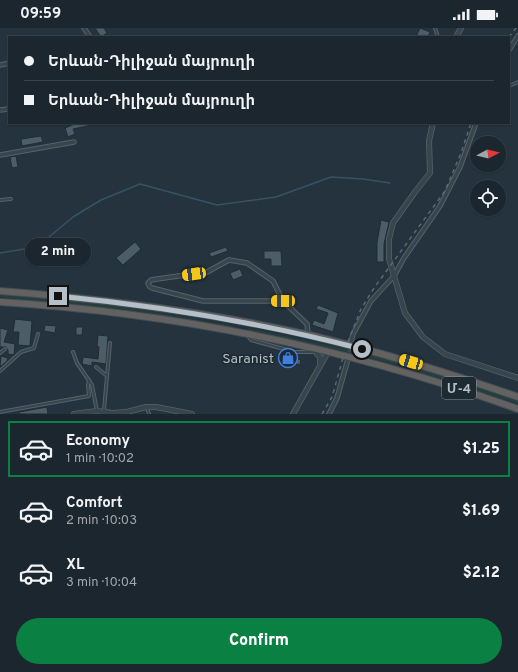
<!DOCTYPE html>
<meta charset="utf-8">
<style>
body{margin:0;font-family:Overpass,"Noto Sans Armenian",sans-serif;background:#242e36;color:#f1f3f6;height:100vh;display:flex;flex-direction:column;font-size:15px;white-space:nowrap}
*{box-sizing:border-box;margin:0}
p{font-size:13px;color:#a0a5aa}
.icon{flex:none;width:22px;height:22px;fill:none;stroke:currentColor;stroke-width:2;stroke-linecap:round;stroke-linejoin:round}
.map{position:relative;height:386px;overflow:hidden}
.side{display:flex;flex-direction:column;background:#1b262e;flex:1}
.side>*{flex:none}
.top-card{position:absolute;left:8px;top:8px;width:502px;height:88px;border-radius:0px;box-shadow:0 1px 3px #0004,0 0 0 1px #39434a;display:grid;align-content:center;height:88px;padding:0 16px;background:#1b262e}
.needle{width:26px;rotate:83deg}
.fabs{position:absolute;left:470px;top:108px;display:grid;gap:8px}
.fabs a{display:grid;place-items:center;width:36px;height:36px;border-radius:50%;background:#1b262e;box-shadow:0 1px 3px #0004,0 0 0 1px #39434a;font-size:20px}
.end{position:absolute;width:18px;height:18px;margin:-9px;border:5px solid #b4bfc8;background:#111;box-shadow:0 0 0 2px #111}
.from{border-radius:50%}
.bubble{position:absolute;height:28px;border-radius:14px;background:#1b262e;box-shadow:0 1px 3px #0004,0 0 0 1px #39434a;font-size:13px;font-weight:800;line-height:28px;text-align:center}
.car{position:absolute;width:12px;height:24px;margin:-12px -6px;border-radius:5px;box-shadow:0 0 3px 1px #0007;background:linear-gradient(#f5c518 24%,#345 0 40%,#f5c518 0 76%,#345 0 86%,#f5c518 0)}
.top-card b{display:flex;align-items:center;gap:14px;height:38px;font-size:15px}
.top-card b+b{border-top:1px solid #39434a}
.top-card i{width:10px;height:10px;background:#f1f3f6}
ul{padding:7px 0 0;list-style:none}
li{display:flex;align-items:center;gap:12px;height:56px;margin:0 8px 6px;padding:0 8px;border:2px solid transparent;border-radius:0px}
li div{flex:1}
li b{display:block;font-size:15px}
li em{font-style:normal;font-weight:800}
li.current{border-color:#0b8043}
li>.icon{width:36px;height:36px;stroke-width:1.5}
.primary-button{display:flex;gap:8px;margin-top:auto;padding:8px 16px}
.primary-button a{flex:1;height:46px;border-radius:24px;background:#0b8043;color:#fff;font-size:16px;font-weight:800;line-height:46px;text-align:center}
.status{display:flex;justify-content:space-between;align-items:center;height:28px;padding:0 20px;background:#1b262e;direction:ltr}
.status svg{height:11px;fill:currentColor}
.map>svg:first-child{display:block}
</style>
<div class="status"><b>09:59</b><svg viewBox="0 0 49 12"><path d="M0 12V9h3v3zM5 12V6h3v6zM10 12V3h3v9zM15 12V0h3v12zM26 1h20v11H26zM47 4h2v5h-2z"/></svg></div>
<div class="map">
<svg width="518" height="386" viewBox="0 0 518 386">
<rect width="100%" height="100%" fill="#24333d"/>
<path fill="#263e3c" d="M0,266L56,271L147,283L233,298L232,301L128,284L0,269Z
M248,300L355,323L398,334L397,337L355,326L247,303Z
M418,340L518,373V376L416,343Z"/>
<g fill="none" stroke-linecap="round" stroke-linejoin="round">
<path stroke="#385263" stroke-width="1.5" d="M0,225L37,219L73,189L101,172L140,156L217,177L276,169L331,149L363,151L390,155"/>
</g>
<path fill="#4d5d68" stroke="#1f2c34" d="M95,0H104L107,5L101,9Z
M420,0L430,4L428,9H416Z
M77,95H92V97L73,101L75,106L68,109L65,100Z
M41,108L43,114L22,118L21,111Z
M16,128L18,139L12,140L10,129Z
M381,192L389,194L384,216V234H377V215Z
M135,214L141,221L123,237L116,230Z
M226,219L228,223L211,229L209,225Z
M264,223H281L282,238H271V231H264Z
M240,241L243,248L233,252L230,245Z
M318,277L338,285L333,304L312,297L314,292L324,296L328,285L316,281Z
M15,291L32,293L30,318L18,317L19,304H13Z
M45,297L56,298L55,305L44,303Z
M76,299H83L82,307H76Z
M0,300L8,302L4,314L15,316L14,327L8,326V322L6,319H0Z
M98,307L108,308L106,336L92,334V338L82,336L83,329L98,331L99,319L97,318Z
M279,325L301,332L300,337L277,330Z
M1,328L8,330L7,333L1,338H0Z
M47,379L48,386H19V384Z"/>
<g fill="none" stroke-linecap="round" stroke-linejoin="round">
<path stroke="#3a4852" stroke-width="3.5" stroke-dasharray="3.5 2" stroke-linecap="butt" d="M348,330L351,317"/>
<defs>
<path id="service" d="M435,0L438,9
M509,58L518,54
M0,172L11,171
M248,308L251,312L295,324H315
M73,324L77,335L92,357L97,383
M0,325L5,321
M96,339L107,348
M0,343L21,324L34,320L38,306
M147,380L149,386
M104,382L110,315
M0,384L89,368L88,357L89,352"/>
<path id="minor" d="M84,0L90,9
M509,22L518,8
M0,37L9,35
M0,82L9,81
M0,127L74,114
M283,273L273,253L247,235L229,232L207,244L157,251L151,252L148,255L149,258L152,260L203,273H283L307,296L308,307
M351,314L353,306L371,273L394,248L404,230L440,178L460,139L476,95
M329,386L337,370L348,331"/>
<path id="tertiary" d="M456,9L461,0
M433,95L429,113L430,145L415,164L393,195L389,211V231L405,285L423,309L445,326L518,350
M313,321L320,329V335
M74,386L97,383L112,385L127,384L146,379H156L192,386
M293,386L328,324"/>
<path id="trunk" d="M0,263C104,271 208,284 309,307C380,324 449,345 518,369
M0,274C177,285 351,321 518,381"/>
</defs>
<use href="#service" stroke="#56626b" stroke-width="4"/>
<use href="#minor" stroke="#56626b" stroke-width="5.5"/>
<use href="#tertiary" stroke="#56626b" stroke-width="6"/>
<use href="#trunk" stroke="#434f58" stroke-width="8"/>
<use href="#service" stroke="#38454d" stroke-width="2"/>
<use href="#minor" stroke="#38454d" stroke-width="3.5"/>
<use href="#tertiary" stroke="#38454d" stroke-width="4.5"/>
<use href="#trunk" stroke="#646261" stroke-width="6"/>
<path stroke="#5a6974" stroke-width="1.5" stroke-dasharray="4 4" stroke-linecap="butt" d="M509,9L516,0
M348,314L361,281L374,260L445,163L461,125L471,95
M322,386L332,369L343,330"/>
</g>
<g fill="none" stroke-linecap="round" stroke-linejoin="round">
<path stroke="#b4bfc8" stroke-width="5" d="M58,268C160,278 262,295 362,321"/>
</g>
<defs>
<symbol id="shop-ring" viewBox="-11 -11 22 22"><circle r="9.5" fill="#1d2a32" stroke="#3f7fe0" stroke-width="1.5"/><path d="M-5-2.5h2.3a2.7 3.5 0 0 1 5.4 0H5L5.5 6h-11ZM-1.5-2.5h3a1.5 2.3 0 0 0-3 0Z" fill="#3f7fe0"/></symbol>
</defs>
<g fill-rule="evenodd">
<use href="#shop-ring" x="277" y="319" width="22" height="22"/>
</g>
<g text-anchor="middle" stroke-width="3" stroke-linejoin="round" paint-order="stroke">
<rect fill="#1d2a32" stroke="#87929b" stroke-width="1" x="442" y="349" width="34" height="22" rx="3"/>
<g font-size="13" font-weight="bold" fill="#b4bfc8">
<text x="459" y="365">Մ-4</text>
</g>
<g font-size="14" fill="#b4bfc8" stroke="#1d2a32" text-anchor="end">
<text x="274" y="335">Saranist</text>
</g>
</g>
</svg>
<div class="fabs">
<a><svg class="needle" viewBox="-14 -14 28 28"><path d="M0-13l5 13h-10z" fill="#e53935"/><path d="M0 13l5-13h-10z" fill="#a0a5aa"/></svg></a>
<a><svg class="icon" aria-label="locate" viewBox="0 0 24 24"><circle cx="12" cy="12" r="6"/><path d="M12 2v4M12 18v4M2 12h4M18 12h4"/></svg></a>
</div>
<i class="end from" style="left:362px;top:321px"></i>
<i class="end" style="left:58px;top:268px"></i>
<div class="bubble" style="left:25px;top:210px;width:66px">2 min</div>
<i class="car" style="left:194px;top:246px;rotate:262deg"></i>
<i class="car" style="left:283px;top:273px;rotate:270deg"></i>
<i class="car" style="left:411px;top:334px;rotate:286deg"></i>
<div class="top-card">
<b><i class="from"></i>Երևան-Դիլիջան մայրուղի</b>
<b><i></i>Երևան-Դիլիջան մայրուղի</b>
</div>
</div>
<section class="side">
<ul>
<li class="current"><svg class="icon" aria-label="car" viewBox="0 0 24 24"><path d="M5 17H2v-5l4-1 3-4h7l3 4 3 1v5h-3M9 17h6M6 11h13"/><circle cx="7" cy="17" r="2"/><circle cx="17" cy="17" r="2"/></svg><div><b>Economy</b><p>1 min · 10:02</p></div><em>$1.25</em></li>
<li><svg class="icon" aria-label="car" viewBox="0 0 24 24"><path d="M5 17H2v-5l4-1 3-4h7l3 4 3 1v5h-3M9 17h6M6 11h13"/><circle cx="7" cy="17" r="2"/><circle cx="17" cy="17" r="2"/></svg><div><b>Comfort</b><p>2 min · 10:03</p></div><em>$1.69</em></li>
<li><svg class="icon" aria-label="car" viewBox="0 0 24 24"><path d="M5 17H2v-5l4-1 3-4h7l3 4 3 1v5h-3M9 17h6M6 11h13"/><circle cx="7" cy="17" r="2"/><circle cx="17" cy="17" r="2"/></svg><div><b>XL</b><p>3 min · 10:04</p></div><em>$2.12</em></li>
</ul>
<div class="primary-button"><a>Confirm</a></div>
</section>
